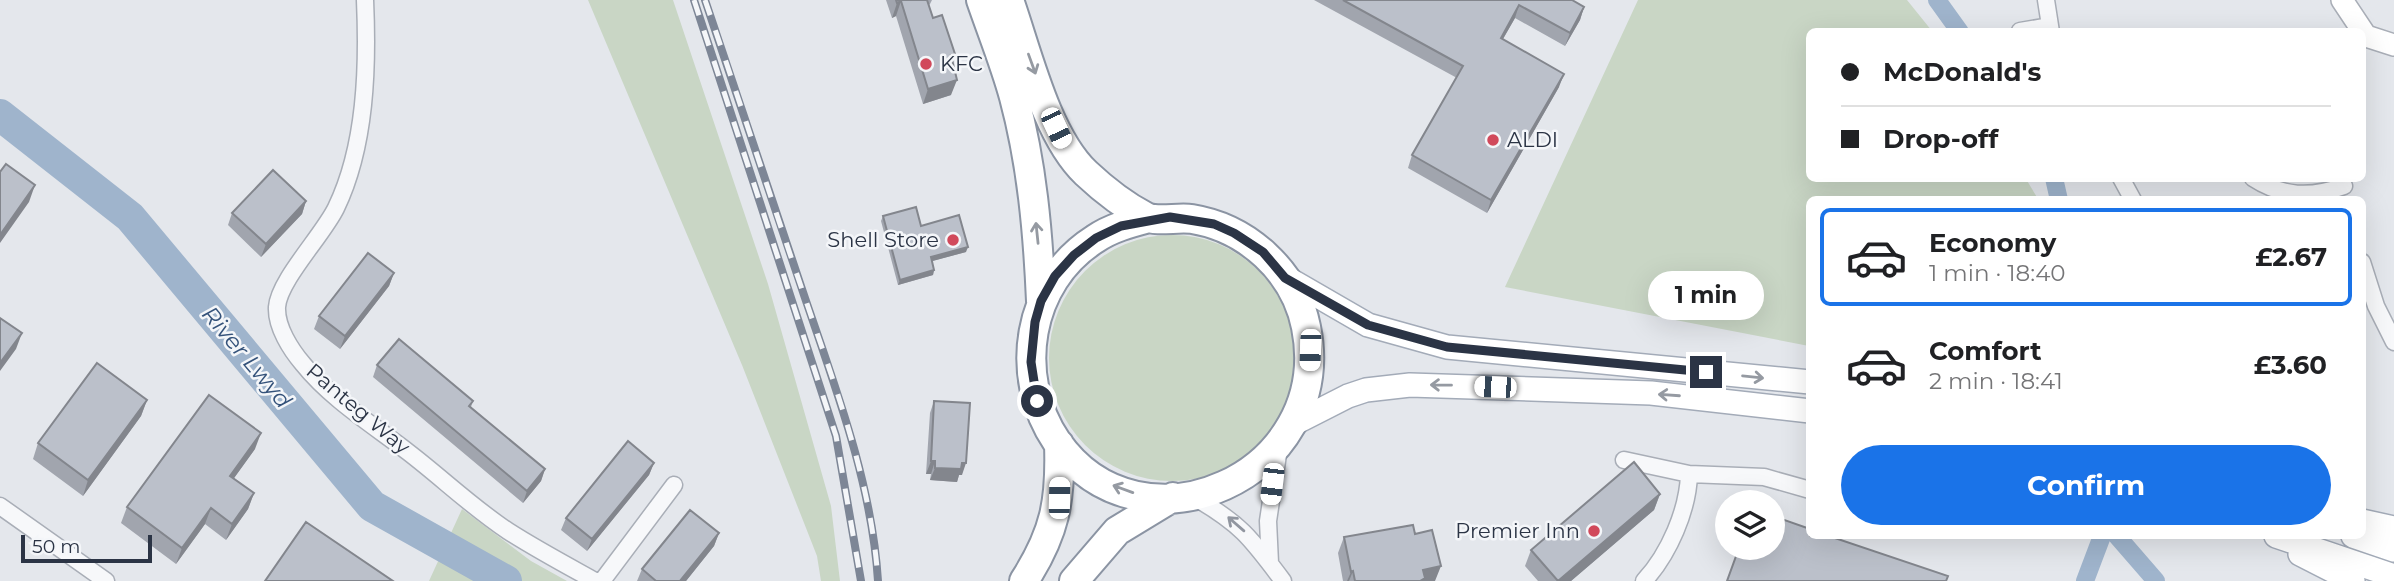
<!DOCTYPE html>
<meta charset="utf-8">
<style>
body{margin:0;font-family:Montserrat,sans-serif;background:#f6f6f6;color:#202124;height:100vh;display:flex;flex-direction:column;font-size:26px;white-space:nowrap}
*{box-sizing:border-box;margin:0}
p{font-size:23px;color:#757577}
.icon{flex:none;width:38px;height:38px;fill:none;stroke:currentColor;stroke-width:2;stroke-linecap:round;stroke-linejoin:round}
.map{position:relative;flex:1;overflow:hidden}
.side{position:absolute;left:1806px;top:196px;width:560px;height:343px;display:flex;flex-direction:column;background:#fff;border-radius:10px;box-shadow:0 7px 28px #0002}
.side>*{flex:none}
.top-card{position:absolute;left:1806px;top:28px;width:560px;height:154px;border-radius:10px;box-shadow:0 7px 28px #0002;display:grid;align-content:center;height:154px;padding:0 35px;background:#fff}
.tools{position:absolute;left:1715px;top:490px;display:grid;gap:14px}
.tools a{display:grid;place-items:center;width:70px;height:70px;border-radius:50%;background:#fff;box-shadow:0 7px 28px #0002;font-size:35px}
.scale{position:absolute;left:21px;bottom:18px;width:131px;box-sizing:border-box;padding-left:7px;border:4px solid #2b3445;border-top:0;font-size:19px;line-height:24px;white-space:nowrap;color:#2b3445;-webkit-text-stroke:5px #f4f6f9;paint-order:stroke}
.end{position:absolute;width:32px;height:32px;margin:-16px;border:9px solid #2b3445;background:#fff;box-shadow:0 0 0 4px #fff}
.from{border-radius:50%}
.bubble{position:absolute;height:49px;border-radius:24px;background:#fff;box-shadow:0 7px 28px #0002;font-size:23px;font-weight:700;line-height:49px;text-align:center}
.car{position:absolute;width:21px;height:42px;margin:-21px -10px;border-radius:9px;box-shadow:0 0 5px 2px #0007;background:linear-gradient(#fff 24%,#345 0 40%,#fff 0 76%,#345 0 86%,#fff 0)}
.top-card b{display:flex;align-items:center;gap:24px;height:66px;font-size:26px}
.top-card b+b{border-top:2px solid #e0e0e0}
.top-card i{width:18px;height:18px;background:#202124}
ul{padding:12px 0 0;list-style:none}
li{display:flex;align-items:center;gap:21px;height:98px;margin:0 14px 10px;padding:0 21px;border:4px solid transparent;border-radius:10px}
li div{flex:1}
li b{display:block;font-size:26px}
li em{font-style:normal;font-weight:700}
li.active{border-color:#1a73e8}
li>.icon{width:63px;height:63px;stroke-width:1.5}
.button{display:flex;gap:14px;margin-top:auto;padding:14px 35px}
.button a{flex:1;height:80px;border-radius:42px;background:#1a73e8;color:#fff;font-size:28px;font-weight:700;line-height:80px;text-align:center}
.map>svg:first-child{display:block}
</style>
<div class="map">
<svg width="2394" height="581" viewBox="0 0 2394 581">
<rect width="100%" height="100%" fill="#e4e7ec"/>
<path fill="#c9d6c5" d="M588,0H673L768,284L831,506L840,581H821L817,556L742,365Z
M1638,0H1907L1932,31L1810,32V178L2026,179L2038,199L1810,200L1809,346L1505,287Z
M1049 358a123 123 0 1 1 246 0a123 123 0 1 1-246 0Z
M462,509L531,561L567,581H429Z"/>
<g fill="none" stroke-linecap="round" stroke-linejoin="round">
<path stroke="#9fb4cc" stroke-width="18" d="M1937,0L1960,32
M2054,178L2059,200
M2117,536L2156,581
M2085,581L2102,536"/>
<path stroke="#9fb4cc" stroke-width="32" d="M0,115L130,217L372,506L506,581"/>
<defs>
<path id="street" d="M365,0C368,67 366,146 336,208C323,235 279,280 277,307C276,327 291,350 303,364C331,399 373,425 408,452C442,478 473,508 508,531C536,549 566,565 595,581
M2046,0L2051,32
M2020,31L2050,26
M2121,178L2133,200
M2253,178C2282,197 2311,198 2344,186
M2362,262L2376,306L2394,342
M1624,460L1689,474L1764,477L1810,490
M1192,496C1240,523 1251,538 1283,581
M0,506L106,581
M1270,563L1268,521L1279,448
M602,581L674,485
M1644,581C1669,554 1688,510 1689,474"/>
<path id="secondary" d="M2342,0L2366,36L2394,45"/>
<path id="primary" d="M1285,277L1368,325L1447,347L1810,382
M1293,424L1348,396L1366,390L1410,385L1651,393L1810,411
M2362,521L2394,528
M2276,536L2394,576
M2353,536L2394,550
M2300,554L2353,581"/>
<path id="highway" d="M981,0C992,32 1005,64 1014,97C1032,164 1038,232 1041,301
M1009,0C1027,51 1046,135 1086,173C1103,189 1125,206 1146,217C1157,222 1178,217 1192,219C1247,228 1295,271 1306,327C1336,476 1141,562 1057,442C1012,376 1027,282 1095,239C1111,228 1130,223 1149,218
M1024,581C1055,533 1061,501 1059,444
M1074,581L1117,531L1173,497"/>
</defs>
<use href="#street" stroke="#a9aeb7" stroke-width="19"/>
<use href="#secondary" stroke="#a9aeb7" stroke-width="24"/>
<use href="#primary" stroke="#a3abb8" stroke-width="26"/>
<use href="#highway" stroke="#8b94a3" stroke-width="32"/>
<use href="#street" stroke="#f7f8fa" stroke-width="16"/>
<use href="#secondary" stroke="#fff" stroke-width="21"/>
<use href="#primary" stroke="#fff" stroke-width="23"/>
<use href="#highway" stroke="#fff" stroke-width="28"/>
<defs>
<path id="rail" d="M694,0L836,436L861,581
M705,0C739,99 771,199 805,298C836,389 872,484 878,581"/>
</defs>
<use href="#rail" stroke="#7d8696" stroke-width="8"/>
<use href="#rail" stroke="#f4f6f9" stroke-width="5" stroke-dasharray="16" stroke-linecap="butt"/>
</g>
<path fill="#a1a5ae" d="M886,0H932L930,4L929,5L933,18L955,54L952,61L951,95L923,104L896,16L892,18Z
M1314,0H1572L1584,7L1580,20L1565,46L1515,18L1503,39L1559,87L1487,213L1408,168L1412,155L1457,78Z
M306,201L302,214L261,257L228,225L232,213Z
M883,216L921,226L966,252L932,261L934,270L933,275L898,285L881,221Z
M394,273L389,286L340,349L314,329L319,316Z
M377,365L473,401L471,407L545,469L541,481L523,503L373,377Z
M147,400L141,416L83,496L33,459L38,443Z
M934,401L962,475H959L957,482L930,480L931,474H926L930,413Z
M255,449L234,478L254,493L248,509L226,540L205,524L176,564L121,523L127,507Z
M654,463L649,475L587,551L561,530L566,518Z
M1660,494L1654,510L1571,581H1538L1525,566L1531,550Z
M719,533L714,546L686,581H637L642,569Z
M1415,534L1435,581H1343L1338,553L1344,537Z"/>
<path fill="#83868d" d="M901,1L896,16L892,18L897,3Z
M1519,5L1515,18L1496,51L1501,38Z
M1584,7L1580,20L1565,46L1570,33Z
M1564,74L1559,87L1487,213L1491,200Z
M957,80L951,95L923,104L928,89Z
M35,185L29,202L0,243V235Z
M306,201L302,214L261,257L266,244Z
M968,247L966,252L929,262L931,257Z
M934,270L933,275L898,285L900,280Z
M394,273L389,286L340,349L345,336Z
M22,333L16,349L0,371V363Z
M147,400L141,416L83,496L88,480Z
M261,433L255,449L224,492L230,476Z
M931,461H935L931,474H926Z
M654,463L649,475L587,551L592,539Z
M962,463H966L962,475H959L957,482L930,480L935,468Z
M545,469L541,481L523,503L527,491Z
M254,493L248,509L226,540L232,524Z
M1660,494L1654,510L1571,581H1558Z
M211,508L205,524L176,564L182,548Z
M719,533L714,546L686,581H680Z
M1441,566L1435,581H1419L1423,570Z
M1353,571L1349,581H1347L1351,572Z"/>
<path fill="#bbc0ca" stroke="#83868d" stroke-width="2" d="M896,0H927L933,18L942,15L955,54L951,55L957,80L928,89L901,1L897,3Z
M1343,0H1572L1584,7L1570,33L1519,5L1501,38L1564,74L1491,200L1412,155L1463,66Z
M6,164L35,185L0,235V172Z
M273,170L306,201L266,244L232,213Z
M916,207L921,226L959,215L968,247L931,257L934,270L900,280L883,216Z
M368,253L394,273L345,336L319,316Z
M0,318L22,333L0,363Z
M399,339L473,401L469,406L545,469L527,491L377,365Z
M97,363L147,400L88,480L38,443Z
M209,395L261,433L230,476L254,493L232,524L211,508L182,548L127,507Z
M934,401L970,403L966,463H962L961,469L935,468V461H931Z
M628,441L654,463L592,539L566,518Z
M1634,462L1660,494L1558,581L1531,550Z
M690,510L719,533L680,581H656L642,569Z
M1773,516L1810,529V536H1829L1948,576L1946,581H1727L1739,548H1773Z
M306,522L393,581H265Z
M1413,525L1415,534L1432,530L1441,566L1423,570L1425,578L1420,581H1355L1353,571L1351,572L1344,537Z"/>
<defs><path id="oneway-shaft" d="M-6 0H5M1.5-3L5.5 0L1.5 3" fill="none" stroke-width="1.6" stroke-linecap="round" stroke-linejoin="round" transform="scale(1.75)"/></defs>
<g stroke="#959aa2">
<use href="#oneway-shaft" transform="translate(1032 64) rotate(70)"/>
<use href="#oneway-shaft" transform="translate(1037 233) rotate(-96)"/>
<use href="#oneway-shaft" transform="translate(1753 377) rotate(6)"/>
<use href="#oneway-shaft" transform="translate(1441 385) rotate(-179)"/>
<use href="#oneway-shaft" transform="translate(1669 395) rotate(-176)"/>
<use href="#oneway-shaft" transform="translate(1123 489) rotate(-160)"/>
</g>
<use stroke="#9196a0" href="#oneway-shaft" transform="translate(1236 524) rotate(-139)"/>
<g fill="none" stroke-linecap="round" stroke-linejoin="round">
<path stroke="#2b3445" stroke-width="9" d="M1037,401L1031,362L1035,322L1041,301L1055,276L1074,255L1096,238L1121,226L1170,217L1214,224L1234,233L1263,252L1285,278L1368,325L1447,347L1706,372"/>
</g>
<g fill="#d1495b" stroke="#f4f6f9" stroke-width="2.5">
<circle cx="926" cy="64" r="7"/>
<circle cx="1493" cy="140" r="7"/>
<circle cx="953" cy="240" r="7"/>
<circle cx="1594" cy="531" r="7"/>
</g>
<g text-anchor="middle" stroke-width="5" stroke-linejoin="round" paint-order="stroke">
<g font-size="21" fill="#2b3445" stroke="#f4f6f9" text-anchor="start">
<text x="940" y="71">KFC</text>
<text x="1507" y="147">ALDI</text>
<text x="939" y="247" text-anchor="end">Shell Store</text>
<text x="1580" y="538" text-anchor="end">Premier Inn</text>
</g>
<g font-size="21" fill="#2b3445" stroke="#f4f6f9">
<text transform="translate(358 409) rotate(40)" y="7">Panteg Way</text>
</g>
<g font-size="23" font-style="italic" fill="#34527a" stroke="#f4f6f9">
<text transform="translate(247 357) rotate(50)" y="8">River Lwyd</text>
</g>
</g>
</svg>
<div class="tools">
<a><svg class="icon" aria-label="layers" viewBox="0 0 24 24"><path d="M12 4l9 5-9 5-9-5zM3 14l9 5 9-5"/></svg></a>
</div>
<div class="scale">50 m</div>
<i class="end from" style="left:1037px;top:401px"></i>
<i class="end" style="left:1706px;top:372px"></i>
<div class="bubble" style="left:1648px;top:271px;width:116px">1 min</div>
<i class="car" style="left:1056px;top:128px;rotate:155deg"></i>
<i class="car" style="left:1310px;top:350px;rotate:182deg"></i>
<i class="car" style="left:1495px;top:387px;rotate:272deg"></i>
<i class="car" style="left:1272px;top:484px;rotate:187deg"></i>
<i class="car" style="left:1059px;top:498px;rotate:1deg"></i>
<div class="top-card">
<b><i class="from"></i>McDonald's</b>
<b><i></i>Drop-off</b>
</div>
<section class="side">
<ul>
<li class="active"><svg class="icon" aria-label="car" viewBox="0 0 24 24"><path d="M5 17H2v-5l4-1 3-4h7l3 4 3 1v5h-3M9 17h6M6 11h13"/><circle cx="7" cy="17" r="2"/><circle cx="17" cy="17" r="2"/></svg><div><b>Economy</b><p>1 min · 18:40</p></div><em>£2.67</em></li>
<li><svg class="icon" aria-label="car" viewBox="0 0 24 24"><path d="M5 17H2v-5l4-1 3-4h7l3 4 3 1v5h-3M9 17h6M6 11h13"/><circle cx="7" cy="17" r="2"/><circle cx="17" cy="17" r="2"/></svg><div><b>Comfort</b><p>2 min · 18:41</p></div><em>£3.60</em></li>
</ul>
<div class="button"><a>Confirm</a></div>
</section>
</div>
